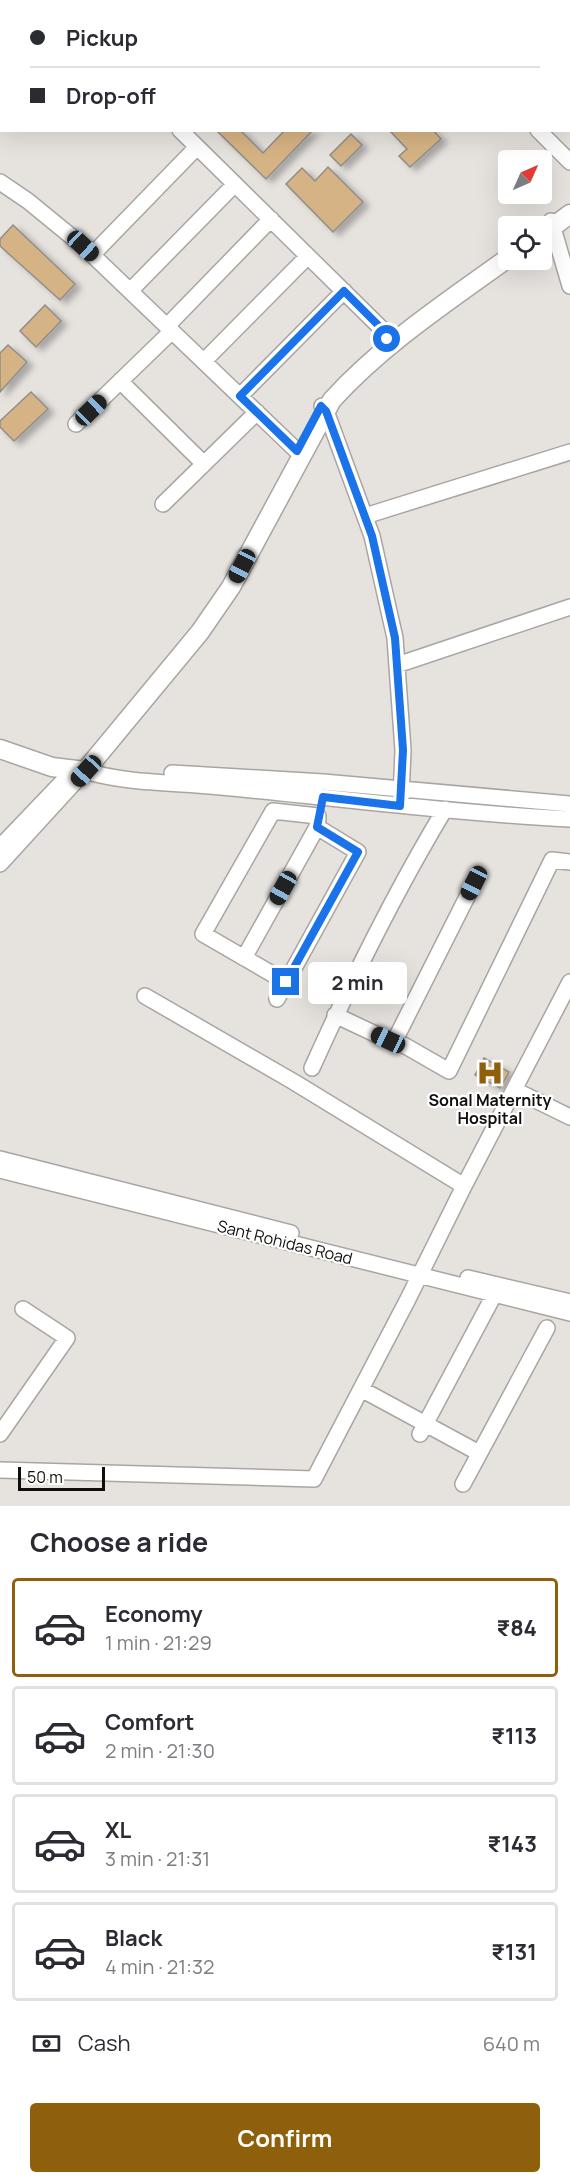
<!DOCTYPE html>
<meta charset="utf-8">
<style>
body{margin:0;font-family:Manrope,sans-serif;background:#f7f7f7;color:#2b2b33;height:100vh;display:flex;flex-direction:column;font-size:22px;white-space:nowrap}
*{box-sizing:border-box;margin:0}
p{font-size:20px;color:#7c7c81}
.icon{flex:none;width:33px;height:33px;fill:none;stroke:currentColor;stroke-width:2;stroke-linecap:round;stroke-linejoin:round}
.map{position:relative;height:1506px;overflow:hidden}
.sheet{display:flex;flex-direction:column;background:#fff;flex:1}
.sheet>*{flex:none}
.banner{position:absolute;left:0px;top:0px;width:570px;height:132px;box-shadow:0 6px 24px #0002;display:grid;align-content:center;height:132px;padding:0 30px;background:#fff}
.needle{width:39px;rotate:45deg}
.fabs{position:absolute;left:498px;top:150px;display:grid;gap:12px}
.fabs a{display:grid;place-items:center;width:54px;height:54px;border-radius:6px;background:#fff;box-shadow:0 6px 24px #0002;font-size:30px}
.scale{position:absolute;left:18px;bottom:15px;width:87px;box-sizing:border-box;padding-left:6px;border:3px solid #0f0e0c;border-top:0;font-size:16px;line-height:21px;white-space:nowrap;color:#0f0e0c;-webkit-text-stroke:4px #fff;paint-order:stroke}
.end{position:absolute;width:27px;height:27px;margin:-14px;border:8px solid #1a73e8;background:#fff;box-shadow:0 0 0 3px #fff}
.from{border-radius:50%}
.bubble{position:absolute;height:42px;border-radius:6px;background:#fff;box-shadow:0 6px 24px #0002;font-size:20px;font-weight:700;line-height:42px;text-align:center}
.car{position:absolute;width:18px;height:36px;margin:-18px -9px;border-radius:8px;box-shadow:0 0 4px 2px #0007;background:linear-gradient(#222 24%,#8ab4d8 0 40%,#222 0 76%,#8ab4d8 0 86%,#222 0)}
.banner b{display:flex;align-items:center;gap:21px;height:57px;font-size:22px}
.banner b+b{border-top:2px solid #e1e1e2}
.banner i{width:15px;height:15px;background:#2b2b33}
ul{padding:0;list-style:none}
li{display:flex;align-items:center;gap:18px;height:99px;margin:0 12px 9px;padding:0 18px;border:3px solid #e1e1e2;border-radius:6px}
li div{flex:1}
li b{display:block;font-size:22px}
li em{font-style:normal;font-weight:700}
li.selected{border-color:#8f600b}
li>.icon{width:54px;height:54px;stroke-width:1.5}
h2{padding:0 30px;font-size:27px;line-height:72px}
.pay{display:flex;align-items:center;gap:15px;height:66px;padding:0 30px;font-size:22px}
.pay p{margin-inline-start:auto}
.button{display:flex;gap:12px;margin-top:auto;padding:12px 30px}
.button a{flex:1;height:69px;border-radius:6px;background:#8f600b;color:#fff;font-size:24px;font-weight:700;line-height:69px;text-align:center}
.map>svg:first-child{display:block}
</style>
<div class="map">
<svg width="570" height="1506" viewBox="0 0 570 1506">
<defs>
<filter id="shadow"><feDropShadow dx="6" dy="4" stdDeviation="3" flood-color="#0004"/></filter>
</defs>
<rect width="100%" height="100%" fill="#e6e3df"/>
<path fill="#d6b384" stroke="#908d8a" stroke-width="1.5" filter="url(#shadow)" d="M216,130H240L263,153L285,130H313L266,179Z
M389,130H433L441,139L410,167L399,156L407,149Z
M351,134L362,145L341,166L330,155Z
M328,167L363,202L333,232L286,184L302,168L315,181Z
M13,225L75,284L60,300L0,246V239Z
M45,305L61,321L36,347L20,331Z
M8,345L27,362L0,392V353Z
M31,392L48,409L14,441L0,427V421Z
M484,1058L509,1072L500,1088L475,1075Z"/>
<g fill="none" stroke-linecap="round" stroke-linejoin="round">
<defs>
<path id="minor" d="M47,0L49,2
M114,0L115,2
M171,0L173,2
M227,0L229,2
M404,0L406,2
M453,0L454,2
M495,0L496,2
M544,0L546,2
M244,2L249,0
M568,25H570
M0,89L2,88
M180,130L390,337
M538,130L570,162
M0,182L28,201L83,246L297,451
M551,221L570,286
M92,255L197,147
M130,291L235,184
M167,326L271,219
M204,361L308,256
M120,381L204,464
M240,396L344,291
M322,406L326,411L372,536L395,638L403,750L401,798
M76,424L172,331
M163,504L257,412
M365,516L570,452
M397,665L570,607
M172,773L323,782L570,804
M0,847L69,775
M0,864L85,771C129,784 175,782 221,787C337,798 453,813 570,819
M244,958L317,827L318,818
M286,982L203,934L273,811L318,816
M145,996L294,1082L464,1186
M277,999L358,852L317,827
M335,1015L388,1040H395L449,1071L552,860L570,862
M395,1040L474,883
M312,1068C352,979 395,892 445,809
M515,1090L570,1117
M0,1159L291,1233
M0,1170L570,1313
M468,1278L570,1302
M361,1389L479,1453
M0,1434L67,1338L23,1309
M420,1434L494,1295
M0,1470L314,1479L408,1299L464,1186L570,982
M463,1484L547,1328"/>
<path id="major" d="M542,235L570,214
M0,749L52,767L85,771L200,632L231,587L332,400C383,344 447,302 508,258"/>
</defs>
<use href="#minor" stroke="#a9a6a2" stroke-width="18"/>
<use href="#major" stroke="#a9a6a2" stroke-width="21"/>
<use href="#minor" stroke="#fff" stroke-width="15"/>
<use href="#major" stroke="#fff" stroke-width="18"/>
</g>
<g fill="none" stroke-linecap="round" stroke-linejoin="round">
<path stroke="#1a73e8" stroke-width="8" d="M286,982L358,852L317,827L323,797L400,806L403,750L395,638L372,536L326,411L321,406L297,451L240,396L344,291L390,337L387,339"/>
</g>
<defs>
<symbol id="hospital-bare" viewBox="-9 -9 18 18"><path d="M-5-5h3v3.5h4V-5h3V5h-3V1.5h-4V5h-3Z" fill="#8f600b" stroke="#fff" stroke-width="2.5" paint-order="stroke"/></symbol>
</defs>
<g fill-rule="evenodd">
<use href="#hospital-bare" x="471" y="1054" width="38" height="38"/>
</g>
<g text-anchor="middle" stroke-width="4.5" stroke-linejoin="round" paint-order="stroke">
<g font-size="16" font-weight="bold" fill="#0f0e0c" stroke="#fff">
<text x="490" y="1106">Sonal Maternity<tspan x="490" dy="18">Hospital</tspan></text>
</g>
<g font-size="16" fill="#0f0e0c" stroke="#fff">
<text transform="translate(285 1242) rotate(14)" y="6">Sant Rohidas Road</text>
</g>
</g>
</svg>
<div class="fabs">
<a><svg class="needle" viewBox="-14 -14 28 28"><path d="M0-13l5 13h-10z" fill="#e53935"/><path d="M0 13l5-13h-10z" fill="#7c7c81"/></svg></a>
<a><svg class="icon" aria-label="locate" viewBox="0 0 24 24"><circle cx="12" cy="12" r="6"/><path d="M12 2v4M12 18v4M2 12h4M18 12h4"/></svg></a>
</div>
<div class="scale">50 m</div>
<i class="end from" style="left:387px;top:339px"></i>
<i class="end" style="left:286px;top:982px"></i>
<div class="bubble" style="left:308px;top:962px;width:99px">2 min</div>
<i class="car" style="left:83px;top:246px;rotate:133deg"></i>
<i class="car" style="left:91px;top:410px;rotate:46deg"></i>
<i class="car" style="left:242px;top:566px;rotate:208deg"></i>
<i class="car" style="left:86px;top:771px;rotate:222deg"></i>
<i class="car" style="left:474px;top:883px;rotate:207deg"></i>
<i class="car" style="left:283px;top:888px;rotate:209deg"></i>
<i class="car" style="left:388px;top:1040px;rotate:295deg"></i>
<div class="banner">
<b><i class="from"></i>Pickup</b>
<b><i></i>Drop-off</b>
</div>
</div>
<section class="sheet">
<h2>Choose a ride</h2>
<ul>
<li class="selected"><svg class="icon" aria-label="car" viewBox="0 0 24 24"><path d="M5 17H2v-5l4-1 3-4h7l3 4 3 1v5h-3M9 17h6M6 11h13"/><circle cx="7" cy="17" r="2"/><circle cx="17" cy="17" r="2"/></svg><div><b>Economy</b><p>1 min · 21:29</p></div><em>₹84</em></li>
<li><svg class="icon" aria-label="car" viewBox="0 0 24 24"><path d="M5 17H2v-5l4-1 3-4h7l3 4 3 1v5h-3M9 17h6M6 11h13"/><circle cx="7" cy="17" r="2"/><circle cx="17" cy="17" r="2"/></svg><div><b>Comfort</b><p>2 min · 21:30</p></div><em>₹113</em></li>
<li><svg class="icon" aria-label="car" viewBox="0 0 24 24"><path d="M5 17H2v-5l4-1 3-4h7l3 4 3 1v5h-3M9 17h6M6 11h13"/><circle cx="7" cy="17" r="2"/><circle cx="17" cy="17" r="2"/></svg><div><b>XL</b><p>3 min · 21:31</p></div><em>₹143</em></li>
<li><svg class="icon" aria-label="car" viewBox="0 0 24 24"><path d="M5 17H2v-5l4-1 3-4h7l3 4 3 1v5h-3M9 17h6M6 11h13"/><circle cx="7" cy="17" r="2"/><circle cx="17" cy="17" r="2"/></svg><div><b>Black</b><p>4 min · 21:32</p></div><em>₹131</em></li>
</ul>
<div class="pay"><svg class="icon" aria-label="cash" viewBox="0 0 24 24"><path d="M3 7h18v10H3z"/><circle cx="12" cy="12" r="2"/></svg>Cash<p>640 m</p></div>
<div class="button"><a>Confirm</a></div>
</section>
